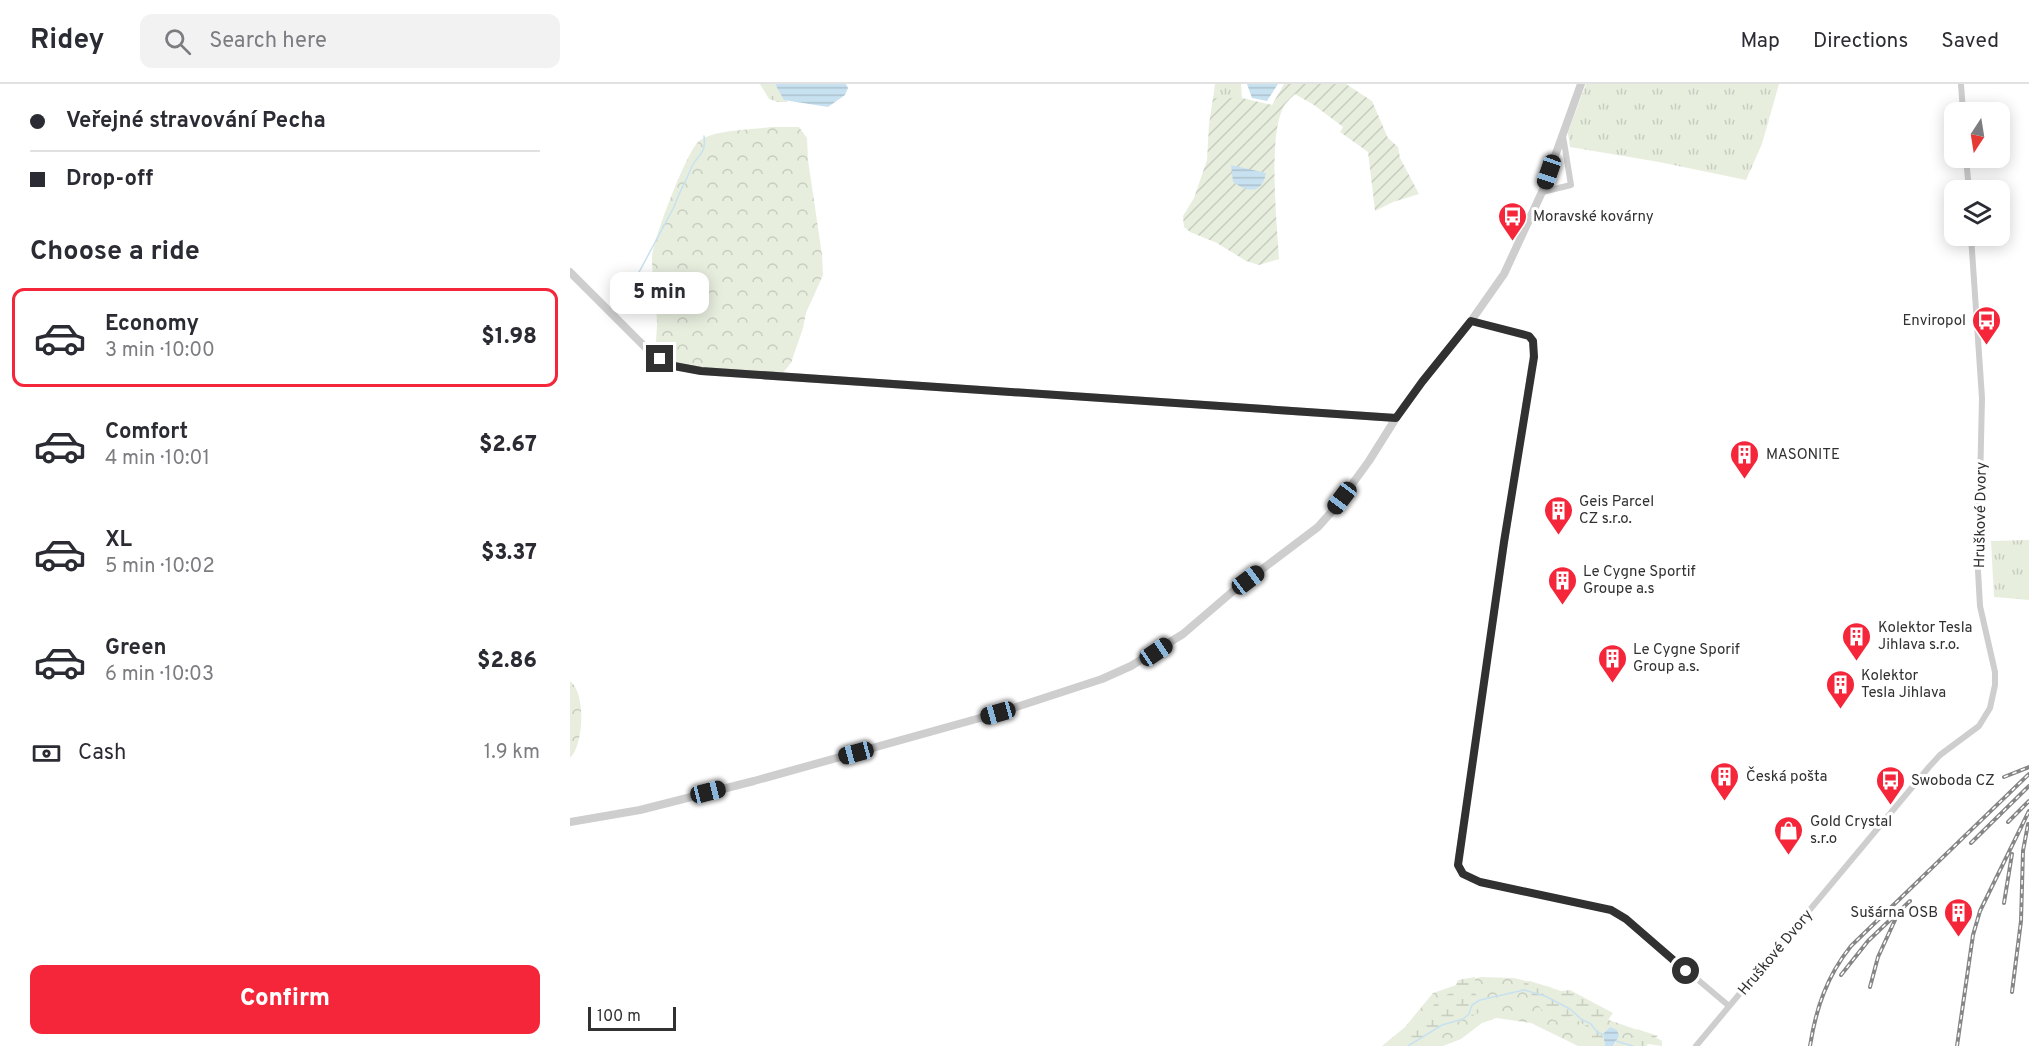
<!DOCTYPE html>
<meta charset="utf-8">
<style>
body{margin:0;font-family:Overpass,sans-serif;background:#f2f2f3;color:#2b2b33;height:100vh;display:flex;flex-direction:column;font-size:22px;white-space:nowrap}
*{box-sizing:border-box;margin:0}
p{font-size:20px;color:#7c7c81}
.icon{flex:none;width:33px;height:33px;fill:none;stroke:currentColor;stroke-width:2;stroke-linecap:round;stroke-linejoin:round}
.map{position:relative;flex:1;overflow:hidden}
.side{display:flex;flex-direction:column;background:#fff;width:570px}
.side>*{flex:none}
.banner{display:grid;align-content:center;height:132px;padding:0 30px;background:#fff}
.needle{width:39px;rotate:192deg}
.fabs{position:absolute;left:1374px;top:18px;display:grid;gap:12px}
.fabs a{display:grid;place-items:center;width:66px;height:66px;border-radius:12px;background:#fff;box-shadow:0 3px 15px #0003;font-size:30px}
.scale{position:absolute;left:18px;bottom:15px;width:88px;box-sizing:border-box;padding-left:6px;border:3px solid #313131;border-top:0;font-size:16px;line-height:21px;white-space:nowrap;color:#313131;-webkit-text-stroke:4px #fff;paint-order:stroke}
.end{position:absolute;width:27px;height:27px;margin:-14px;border:8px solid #313131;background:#fff;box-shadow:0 0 0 3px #fff}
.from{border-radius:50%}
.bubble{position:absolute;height:42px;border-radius:12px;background:#fff;box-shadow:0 3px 15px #0003;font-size:20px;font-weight:800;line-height:42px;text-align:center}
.car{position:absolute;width:18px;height:36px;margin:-18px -9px;border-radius:8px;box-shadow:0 0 4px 2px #0007;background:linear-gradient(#222 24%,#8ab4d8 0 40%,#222 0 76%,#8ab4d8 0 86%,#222 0)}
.banner b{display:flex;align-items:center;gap:21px;height:57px;font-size:22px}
.banner b+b{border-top:2px solid #e1e1e2}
.banner i{width:15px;height:15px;background:#2b2b33}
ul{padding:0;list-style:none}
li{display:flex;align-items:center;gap:18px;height:99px;margin:0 12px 9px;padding:0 18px;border:3px solid transparent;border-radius:12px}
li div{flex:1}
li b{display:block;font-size:22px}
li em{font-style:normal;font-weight:800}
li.current{border-color:#f5253a}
li>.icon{width:54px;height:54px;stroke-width:1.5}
h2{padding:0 30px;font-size:27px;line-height:72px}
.pay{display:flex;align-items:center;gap:15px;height:66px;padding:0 30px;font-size:22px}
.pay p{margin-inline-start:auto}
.cta{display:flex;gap:12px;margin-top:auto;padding:12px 30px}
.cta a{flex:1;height:69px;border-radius:12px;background:#f5253a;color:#fff;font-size:24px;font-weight:800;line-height:69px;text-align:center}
header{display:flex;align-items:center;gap:36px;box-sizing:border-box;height:84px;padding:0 30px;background:#fff;border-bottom:2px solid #e1e1e2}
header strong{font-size:28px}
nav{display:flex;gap:33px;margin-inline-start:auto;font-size:21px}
.search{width:420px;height:54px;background:#f2f2f3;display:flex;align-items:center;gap:15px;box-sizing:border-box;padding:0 21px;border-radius:12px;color:#7c7c81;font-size:22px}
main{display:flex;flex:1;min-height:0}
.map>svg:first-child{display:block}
</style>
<header>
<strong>Ridey</strong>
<div class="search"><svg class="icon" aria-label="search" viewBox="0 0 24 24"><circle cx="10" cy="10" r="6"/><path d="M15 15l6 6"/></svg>Search here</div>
<nav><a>Map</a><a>Directions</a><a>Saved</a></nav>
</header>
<main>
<section class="side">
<div class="banner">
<b><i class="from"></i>Veřejné stravování Pecha</b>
<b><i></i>Drop-off</b>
</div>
<h2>Choose a ride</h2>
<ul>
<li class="current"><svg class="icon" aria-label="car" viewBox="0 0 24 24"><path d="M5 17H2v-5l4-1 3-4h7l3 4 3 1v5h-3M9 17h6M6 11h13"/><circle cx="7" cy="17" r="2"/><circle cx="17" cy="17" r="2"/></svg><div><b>Economy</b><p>3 min · 10:00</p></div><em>$1.98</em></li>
<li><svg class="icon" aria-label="car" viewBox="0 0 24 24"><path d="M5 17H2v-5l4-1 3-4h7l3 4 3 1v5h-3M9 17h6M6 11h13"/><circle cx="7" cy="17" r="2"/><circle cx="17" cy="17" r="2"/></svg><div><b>Comfort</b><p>4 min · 10:01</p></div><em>$2.67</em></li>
<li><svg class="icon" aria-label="car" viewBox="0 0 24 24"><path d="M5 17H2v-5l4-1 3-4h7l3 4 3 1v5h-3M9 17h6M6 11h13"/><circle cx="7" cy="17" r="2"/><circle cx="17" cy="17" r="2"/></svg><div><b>XL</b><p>5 min · 10:02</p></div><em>$3.37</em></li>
<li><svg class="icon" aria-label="car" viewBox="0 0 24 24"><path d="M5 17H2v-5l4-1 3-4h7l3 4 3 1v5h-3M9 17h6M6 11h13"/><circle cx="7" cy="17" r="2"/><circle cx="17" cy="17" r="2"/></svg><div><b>Green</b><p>6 min · 10:03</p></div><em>$2.86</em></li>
</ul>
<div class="pay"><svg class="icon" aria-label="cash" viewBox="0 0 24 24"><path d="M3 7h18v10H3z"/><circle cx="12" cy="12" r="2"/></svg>Cash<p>1.9 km</p></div>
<div class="cta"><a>Confirm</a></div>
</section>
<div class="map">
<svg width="1459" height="962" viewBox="0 0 1459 962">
<defs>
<pattern id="grass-tufts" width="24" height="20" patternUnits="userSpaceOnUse" patternTransform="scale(1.5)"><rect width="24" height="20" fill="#e7eede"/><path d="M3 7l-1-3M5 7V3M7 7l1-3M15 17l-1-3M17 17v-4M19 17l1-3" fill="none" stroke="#c7cdbf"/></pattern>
<pattern id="forest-crowns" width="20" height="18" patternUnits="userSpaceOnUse" patternTransform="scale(1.5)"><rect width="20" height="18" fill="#e7eede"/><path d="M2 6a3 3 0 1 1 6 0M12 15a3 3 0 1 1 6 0" fill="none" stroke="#c7cdbf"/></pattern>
<pattern id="wetland-marsh" width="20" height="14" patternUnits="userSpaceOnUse" patternTransform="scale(1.5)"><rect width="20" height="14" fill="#e7eede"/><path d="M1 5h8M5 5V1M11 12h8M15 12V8" fill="none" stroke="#c7cdbf"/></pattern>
<pattern id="garden-furrows" width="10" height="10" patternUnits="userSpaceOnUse" patternTransform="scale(1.5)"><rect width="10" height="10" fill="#e7eede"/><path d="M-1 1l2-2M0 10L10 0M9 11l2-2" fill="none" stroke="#c7cdbf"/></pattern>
<pattern id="water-rules" width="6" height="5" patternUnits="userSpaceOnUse" patternTransform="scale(1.5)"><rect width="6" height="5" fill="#c8e1f0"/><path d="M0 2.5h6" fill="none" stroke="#acc2ce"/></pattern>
</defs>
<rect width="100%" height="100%" fill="#fff"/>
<path fill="url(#grass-tufts)" d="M645,0H671L672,14H643Z
M1016,0H1209L1192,60L1176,96L1089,78L1000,63L998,48Z
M1459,456V516L1424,513L1421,457Z"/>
<path fill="url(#forest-crowns)" d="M202,43H229L237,54L238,76L252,171L253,191L236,229L233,244L221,279L212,290C183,288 114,290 92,272C82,263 88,249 87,237C86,216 82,195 82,174C83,155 115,73 127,59C140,45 182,46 202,43Z
M0,597C16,608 14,661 0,674Z
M910,893L944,894L980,903L1039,936L1082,951L1092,957V962L1078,960L1076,962H1043L1047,957L1033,950L1035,962H1008L961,939L926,934L912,939L891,955L873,962H812L835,943L863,909Z"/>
<path fill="url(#wetland-marsh)" d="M190,0H205L218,18H222H208L199,15Z
M905,893L906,912L915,926C898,935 861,946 852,962H837L834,954L843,941L853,934L867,917L883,907L888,896Z
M960,897L991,907L1000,906L1043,929L1031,947L1032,962H1026L1019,944L1011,939L1003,931C997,933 990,938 984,936C973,932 959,908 953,898Z
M1067,945L1088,952L1076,958L1074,962H1057Z"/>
<path fill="url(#garden-furrows)" d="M714,0H776L802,17L818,54L828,63L830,74L849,110L823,118L805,127L798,68L770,48L773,43L744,21L725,10C721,14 715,19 713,24C698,54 707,139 709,175L689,181L676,177L647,159L620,148L614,143L613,132L624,114L637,76L639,40L643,14H672L702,21Z"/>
<path fill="url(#water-rules)" d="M205,0H276L278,4L275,11L258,23L214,16Z
M677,0H708L697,17L682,14Z
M661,81L696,89C692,111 677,108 663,98Z
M1040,943L1047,946L1049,952L1043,962H1035L1033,950Z"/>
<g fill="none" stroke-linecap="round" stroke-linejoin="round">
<path stroke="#c8e1f0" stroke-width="1.5" d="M46,231L104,123C108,110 115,99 120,87C125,71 137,72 134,52
M1046,957L1063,962
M838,962L872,941L893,935L899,930L902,921L910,916L954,906L975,912L1000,925L1011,935L1021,940L1027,948L1034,951"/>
<path stroke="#cecece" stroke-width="6" d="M1391,0L1393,28
M1396,74L1399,106
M972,108L1001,101L993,52
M901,237L959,252L963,257L964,263L888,775C889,789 897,794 910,798L1041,826L1056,835L1159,922
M1126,962L1359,683L1370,671L1409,642L1420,624L1425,601V588L1410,522L1408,487L1412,314L1401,152"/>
<path stroke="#cecece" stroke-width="8" d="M0,188L78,266L104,282L131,287L826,334
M0,738L70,726L184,697L428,629L532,595L561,582L613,550L662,508L748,443L764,425L799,377L826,334L852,298L901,237L934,190L972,108L1011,0"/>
<defs>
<path id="rail" d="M1434,693L1459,683
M1438,738L1459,717
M1401,759L1459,702
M1434,819L1442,770
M1271,891L1298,857L1340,817
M1300,903L1308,873L1325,836
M1442,908L1451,837L1453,767L1458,740
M1240,962C1246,924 1257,892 1281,862L1459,690
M1387,962L1403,851L1410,827L1459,727"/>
</defs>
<use href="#rail" stroke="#868686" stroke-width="4"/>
<use href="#rail" stroke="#fff" stroke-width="1.5" stroke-dasharray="4.5" stroke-linecap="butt"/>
</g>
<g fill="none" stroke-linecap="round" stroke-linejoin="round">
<path stroke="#313131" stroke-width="8" d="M90,275L104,282L131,287L826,334L852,298L901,237L959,252L963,257L964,273L934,458L888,781L893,790L910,798L1041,826L1056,835L1116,887"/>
</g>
<defs>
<symbol id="bus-pin" viewBox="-11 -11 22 30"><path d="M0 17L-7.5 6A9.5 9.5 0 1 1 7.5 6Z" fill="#f5253a" stroke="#fff"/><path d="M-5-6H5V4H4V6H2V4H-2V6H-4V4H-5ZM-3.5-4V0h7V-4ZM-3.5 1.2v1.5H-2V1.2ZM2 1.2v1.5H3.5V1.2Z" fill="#fff"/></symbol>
<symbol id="building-pin" viewBox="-11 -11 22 30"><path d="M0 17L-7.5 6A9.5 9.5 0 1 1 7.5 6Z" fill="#f5253a" stroke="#fff"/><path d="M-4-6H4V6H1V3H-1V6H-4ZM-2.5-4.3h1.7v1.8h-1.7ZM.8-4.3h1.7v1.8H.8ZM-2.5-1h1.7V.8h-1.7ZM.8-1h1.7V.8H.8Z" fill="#fff"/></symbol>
<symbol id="shop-pin" viewBox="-11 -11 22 30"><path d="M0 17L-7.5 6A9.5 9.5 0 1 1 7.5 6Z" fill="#f5253a" stroke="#fff"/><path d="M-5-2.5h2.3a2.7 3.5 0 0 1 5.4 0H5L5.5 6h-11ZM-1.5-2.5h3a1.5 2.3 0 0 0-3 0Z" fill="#fff"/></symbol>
</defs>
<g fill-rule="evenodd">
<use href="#bus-pin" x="926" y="116" width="33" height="45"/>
<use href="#bus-pin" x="1400" y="220" width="33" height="45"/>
<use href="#building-pin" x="1158" y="354" width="33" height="45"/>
<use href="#building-pin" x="972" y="410" width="33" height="45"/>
<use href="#building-pin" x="976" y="480" width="33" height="45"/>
<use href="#building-pin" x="1270" y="536" width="33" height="45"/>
<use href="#building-pin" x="1026" y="558" width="33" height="45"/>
<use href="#building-pin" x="1254" y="584" width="33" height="45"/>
<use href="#building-pin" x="1138" y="676" width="33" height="45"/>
<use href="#bus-pin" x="1304" y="680" width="33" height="45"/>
<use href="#shop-pin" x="1202" y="730" width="33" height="45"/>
<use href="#building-pin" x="1372" y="812" width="33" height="45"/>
</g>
<g text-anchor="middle" stroke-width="6" stroke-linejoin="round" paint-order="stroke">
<g font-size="15" fill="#313131" stroke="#fff" text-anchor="start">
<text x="963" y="137">Moravské kovárny</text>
<text x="1396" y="241" text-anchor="end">Enviropol</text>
<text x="1196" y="375">MASONITE</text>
<text x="1009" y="422">Geis Parcel<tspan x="1009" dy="17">CZ s.r.o.</tspan></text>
<text x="1013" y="492">Le Cygne Sportif<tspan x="1013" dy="17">Groupe a.s</tspan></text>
<text x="1308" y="548">Kolektor Tesla<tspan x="1308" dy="17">Jihlava s.r.o.</tspan></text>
<text x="1063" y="570">Le Cygne Sporif<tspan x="1063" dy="17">Group a.s.</tspan></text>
<text x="1291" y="596">Kolektor<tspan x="1291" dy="17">Tesla Jihlava</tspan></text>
<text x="1176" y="697">Česká pošta</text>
<text x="1341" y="701">Swoboda CZ</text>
<text x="1240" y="742">Gold Crystal<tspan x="1240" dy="17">s.r.o</tspan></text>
<text x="1368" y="833" text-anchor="end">Sušárna OSB</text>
</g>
<g font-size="15" fill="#313131" stroke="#fff">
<text transform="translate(1410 431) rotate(-89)" y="5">Hruškové Dvory</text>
<text transform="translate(1205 868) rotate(-50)" y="5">Hruškové Dvory</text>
</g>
</g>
</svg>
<div class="fabs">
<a><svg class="needle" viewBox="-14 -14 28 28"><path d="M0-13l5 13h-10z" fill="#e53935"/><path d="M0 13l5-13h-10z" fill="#7c7c81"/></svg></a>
<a><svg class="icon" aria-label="layers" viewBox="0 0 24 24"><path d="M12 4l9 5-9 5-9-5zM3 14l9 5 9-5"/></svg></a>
</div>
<div class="scale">100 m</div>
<i class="end from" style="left:1116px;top:887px"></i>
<i class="end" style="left:90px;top:275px"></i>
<div class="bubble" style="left:40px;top:188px;width:99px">5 min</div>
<i class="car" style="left:979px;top:88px;rotate:199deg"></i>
<i class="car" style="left:772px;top:414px;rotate:217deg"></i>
<i class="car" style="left:678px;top:496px;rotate:53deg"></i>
<i class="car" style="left:586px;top:568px;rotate:56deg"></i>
<i class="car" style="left:428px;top:629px;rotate:254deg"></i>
<i class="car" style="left:286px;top:669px;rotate:255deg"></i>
<i class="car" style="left:138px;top:708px;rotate:76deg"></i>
</div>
</main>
